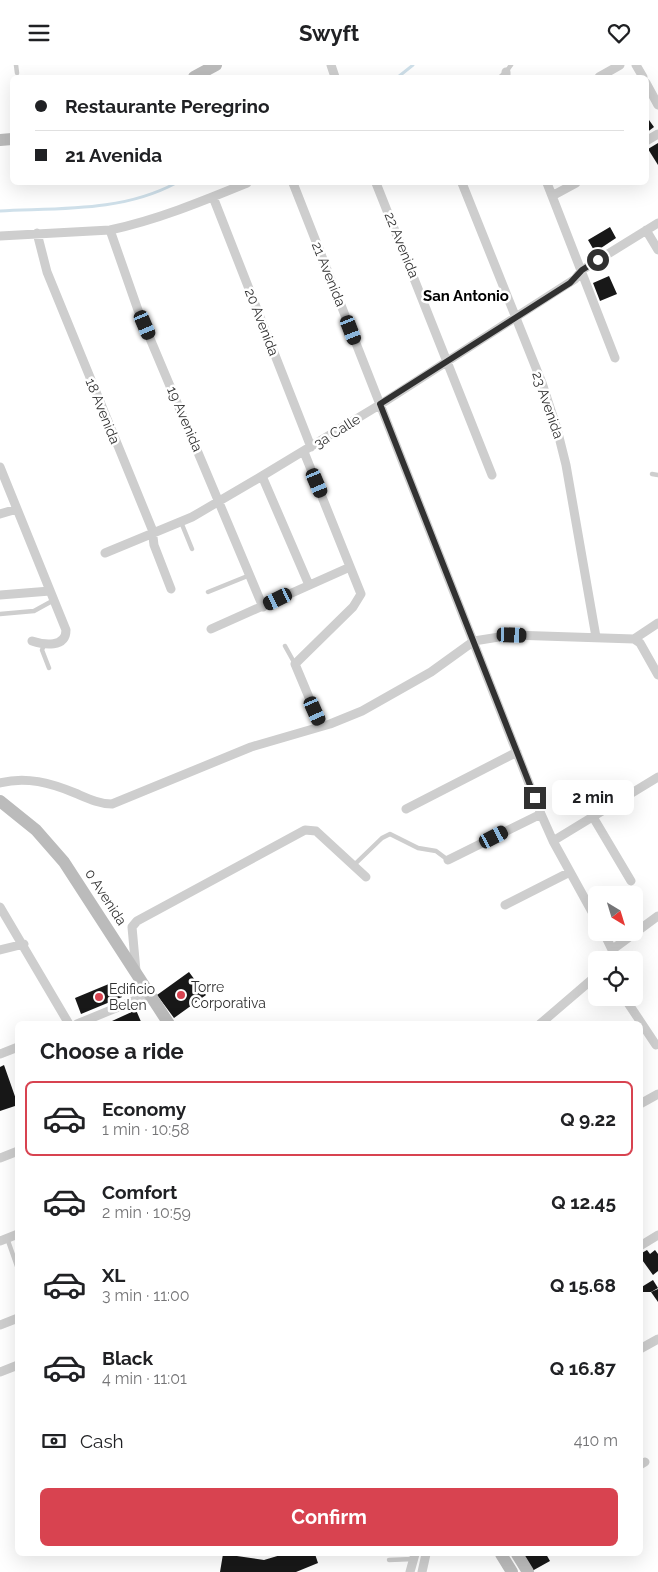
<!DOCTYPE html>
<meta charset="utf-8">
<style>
body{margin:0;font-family:Raleway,sans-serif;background:#f2f2f2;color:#202124;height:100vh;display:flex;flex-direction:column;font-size:19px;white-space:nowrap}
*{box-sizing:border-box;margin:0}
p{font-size:16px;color:#757577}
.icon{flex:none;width:28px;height:28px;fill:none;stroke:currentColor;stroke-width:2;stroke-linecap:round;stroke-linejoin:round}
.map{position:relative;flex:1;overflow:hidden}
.sheet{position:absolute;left:15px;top:956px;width:628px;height:535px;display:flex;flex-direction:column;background:#fff;border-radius:8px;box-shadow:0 5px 20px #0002}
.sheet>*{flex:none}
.top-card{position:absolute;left:10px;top:10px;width:639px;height:110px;border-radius:8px;box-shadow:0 5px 20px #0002;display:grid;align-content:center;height:110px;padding:0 25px;background:#fff}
.needle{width:32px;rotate:142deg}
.tools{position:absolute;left:588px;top:821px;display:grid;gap:10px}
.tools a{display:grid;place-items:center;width:55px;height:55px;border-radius:8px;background:#fff;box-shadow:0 5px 20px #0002;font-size:25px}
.end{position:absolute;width:22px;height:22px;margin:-11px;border:6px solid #313131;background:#fff;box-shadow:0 0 0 2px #fff}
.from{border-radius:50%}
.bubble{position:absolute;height:35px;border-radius:8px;background:#fff;box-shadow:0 5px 20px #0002;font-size:16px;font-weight:700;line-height:35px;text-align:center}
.car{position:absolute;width:15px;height:30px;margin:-15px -8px;border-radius:6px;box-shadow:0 0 4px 1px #0007;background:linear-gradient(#222 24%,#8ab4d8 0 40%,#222 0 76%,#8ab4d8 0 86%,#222 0)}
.top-card b{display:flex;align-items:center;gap:18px;height:48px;font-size:19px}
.top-card b+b{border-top:1px solid #e0e0e0}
.top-card i{width:12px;height:12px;background:#202124}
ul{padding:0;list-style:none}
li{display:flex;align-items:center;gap:15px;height:75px;margin:0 10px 8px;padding:0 15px;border:2px solid transparent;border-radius:8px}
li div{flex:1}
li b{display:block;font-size:19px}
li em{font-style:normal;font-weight:700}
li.active{border-color:#d84350}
li>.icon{width:45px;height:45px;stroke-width:1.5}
h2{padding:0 25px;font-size:22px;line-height:60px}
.pay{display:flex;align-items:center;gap:12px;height:55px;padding:0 25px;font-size:19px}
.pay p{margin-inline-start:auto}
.cta{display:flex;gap:10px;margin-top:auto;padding:10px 25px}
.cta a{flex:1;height:58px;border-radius:8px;background:#d84350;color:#fff;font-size:20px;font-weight:700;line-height:58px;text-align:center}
header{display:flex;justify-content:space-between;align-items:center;height:65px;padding:0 25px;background:#fff;font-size:22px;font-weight:700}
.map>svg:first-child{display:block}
</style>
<header><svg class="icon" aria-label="menu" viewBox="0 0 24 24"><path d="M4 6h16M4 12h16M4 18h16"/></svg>Swyft<svg class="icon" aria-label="heart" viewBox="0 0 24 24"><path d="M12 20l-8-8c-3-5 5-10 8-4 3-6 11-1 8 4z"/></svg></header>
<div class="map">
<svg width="658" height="1507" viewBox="0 0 658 1507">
<rect width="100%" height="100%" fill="#fff"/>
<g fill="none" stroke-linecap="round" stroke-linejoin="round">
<path stroke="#cfe0ea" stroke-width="3" d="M398,12L413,0
M0,146C60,143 122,147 176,118"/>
</g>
<path fill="#181818" d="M649,55L654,62L646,68V57Z
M658,78V100L648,84Z
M610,162L616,173L595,187L588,175Z
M609,211L617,229L600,236L593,218Z
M189,907L206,930L174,953L157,930Z
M116,916L122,932L81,949L75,933Z
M136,945L142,959H114L112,956Z
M4,1000L18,1040L0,1046V1002Z
M647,1185L650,1189L655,1185L658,1189V1206L653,1210L640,1192V1189Z
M653,1215L658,1223L651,1227H643L640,1223Z
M658,1224V1237L651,1227Z
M223,1489L264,1495L284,1489H315L318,1498L296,1507H220Z
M521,1489H546L550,1496L532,1506Z"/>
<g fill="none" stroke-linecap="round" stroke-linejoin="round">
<path stroke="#cecece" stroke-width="4.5" d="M16,0L17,8
M500,12L506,7L511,0
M652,409L658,410
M181,457L192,484
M208,527L250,510
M0,549L34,546L54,535
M44,580L42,585L49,603
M285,581L295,599
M354,800L382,773L390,769L418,783L436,786L448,795
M7,1173L18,1204
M389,1495L413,1494"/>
<path stroke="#cecece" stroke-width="9" d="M331,0L335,12
M636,0L643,12
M506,7V12
M599,12L620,0
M646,18L658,40
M646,76L658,69
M293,118L541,749L553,776L596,854
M376,118L492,410
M462,118L542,318L557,364L566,400L596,572
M547,118L615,293
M552,131L576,118
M213,132L311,382
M110,165L138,245L263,542
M646,165L658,185
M37,168L47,207L152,464L154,480L171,524
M0,171L110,165C157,155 203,136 247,118
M304,387L361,529L353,542L295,599L321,661
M0,402L66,565C66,583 44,580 32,576
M262,411L309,520
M0,449L17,444
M105,488L192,452L262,411L381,339L575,214L582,205L658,158
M0,530L50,526
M211,564L350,502
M634,574L640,578L658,610
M0,718C26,711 51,718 75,728C87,733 99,739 112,739L251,682L330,659L362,646L431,607L474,576L512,570L634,574L658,558
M406,744L517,687
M593,752L631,816
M553,776L658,712
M448,795L541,749
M505,840L570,807
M0,842L69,959
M604,868L617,895
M613,884L658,851
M0,885L24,879
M136,906L132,862L137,856L305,765L316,766L366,812
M624,932L656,980
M77,959L150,929
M540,959L596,911
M0,989L18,982
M640,1039L658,1029
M0,1093L18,1086
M0,1176L18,1169
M640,1181L658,1170
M0,1260L18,1253
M640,1284L658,1274
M0,1307L18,1300
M640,1400L645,1397
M410,1507L415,1489
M422,1507L426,1489"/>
<path stroke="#bbb" stroke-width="12" d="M194,12L216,0
M0,75L12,74
M0,736L36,765L64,797L169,959
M501,1489L512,1507
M517,1489L528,1507"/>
</g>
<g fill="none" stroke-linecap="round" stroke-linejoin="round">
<path stroke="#313131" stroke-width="6" d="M535,733L380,339L570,218L582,205L598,195"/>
</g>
<g fill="#d84350" stroke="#fff" stroke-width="2">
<circle cx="181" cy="930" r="5"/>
<circle cx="99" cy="932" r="5"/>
</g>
<g text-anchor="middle" stroke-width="5" stroke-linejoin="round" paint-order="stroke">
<g font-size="14" fill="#313131" stroke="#fff">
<text transform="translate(402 180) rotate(68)" y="5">22 Avenida</text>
<text transform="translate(329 209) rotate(68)" y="5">21 Avenida</text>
<text transform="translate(262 257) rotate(69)" y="5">20 Avenida</text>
<text transform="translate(548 340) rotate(71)" y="5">23 Avenida</text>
<text transform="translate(103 346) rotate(68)" y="5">18 Avenida</text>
<text transform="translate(185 354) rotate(67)" y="5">19 Avenida</text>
<text transform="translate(337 366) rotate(-32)" y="5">3a Calle</text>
<text transform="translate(106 832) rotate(57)" y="5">0 Avenida</text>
</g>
<g font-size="14" fill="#313131" stroke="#fff" text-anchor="start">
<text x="191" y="927">Torre<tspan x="191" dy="16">Corporativa</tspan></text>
<text x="109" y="929">Edificio<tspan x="109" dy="16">Belen</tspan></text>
</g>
<g font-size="15" font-weight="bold" fill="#000" stroke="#fff">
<text x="466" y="236">San Antonio</text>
</g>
</g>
</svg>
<div class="tools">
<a><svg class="needle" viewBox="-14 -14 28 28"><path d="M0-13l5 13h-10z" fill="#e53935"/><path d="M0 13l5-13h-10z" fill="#757577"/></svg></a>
<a><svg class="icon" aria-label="locate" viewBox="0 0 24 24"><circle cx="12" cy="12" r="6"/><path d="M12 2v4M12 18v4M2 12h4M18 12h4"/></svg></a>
</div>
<i class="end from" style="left:598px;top:195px"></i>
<i class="end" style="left:535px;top:733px"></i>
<div class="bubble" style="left:552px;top:715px;width:82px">2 min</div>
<i class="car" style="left:145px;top:260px;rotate:157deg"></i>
<i class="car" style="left:351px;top:265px;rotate:159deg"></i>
<i class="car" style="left:317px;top:418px;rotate:157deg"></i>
<i class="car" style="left:278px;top:534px;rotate:244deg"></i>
<i class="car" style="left:512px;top:570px;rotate:92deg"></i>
<i class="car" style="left:315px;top:646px;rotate:156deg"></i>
<i class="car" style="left:494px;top:772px;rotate:63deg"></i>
<div class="top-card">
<b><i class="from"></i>Restaurante Peregrino</b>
<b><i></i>21 Avenida</b>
</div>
<section class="sheet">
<h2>Choose a ride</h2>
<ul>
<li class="active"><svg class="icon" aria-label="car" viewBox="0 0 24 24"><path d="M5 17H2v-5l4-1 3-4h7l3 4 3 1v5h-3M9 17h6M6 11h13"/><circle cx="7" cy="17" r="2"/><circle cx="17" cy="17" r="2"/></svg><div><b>Economy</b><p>1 min · 10:58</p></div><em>Q 9.22</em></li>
<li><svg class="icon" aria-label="car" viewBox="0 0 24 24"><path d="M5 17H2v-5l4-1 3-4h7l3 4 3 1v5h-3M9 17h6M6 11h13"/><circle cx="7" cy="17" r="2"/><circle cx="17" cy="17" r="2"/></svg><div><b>Comfort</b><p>2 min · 10:59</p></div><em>Q 12.45</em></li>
<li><svg class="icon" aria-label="car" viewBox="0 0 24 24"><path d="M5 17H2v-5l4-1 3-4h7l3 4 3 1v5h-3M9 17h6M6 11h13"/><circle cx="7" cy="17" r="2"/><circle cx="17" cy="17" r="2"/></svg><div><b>XL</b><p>3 min · 11:00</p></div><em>Q 15.68</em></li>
<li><svg class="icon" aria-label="car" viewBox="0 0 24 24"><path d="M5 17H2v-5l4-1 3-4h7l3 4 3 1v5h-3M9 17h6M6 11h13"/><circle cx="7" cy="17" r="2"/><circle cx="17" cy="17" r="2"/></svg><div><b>Black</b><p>4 min · 11:01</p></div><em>Q 16.87</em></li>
</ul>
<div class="pay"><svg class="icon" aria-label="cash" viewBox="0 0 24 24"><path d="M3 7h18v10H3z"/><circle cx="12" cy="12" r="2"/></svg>Cash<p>410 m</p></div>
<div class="cta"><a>Confirm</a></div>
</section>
</div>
